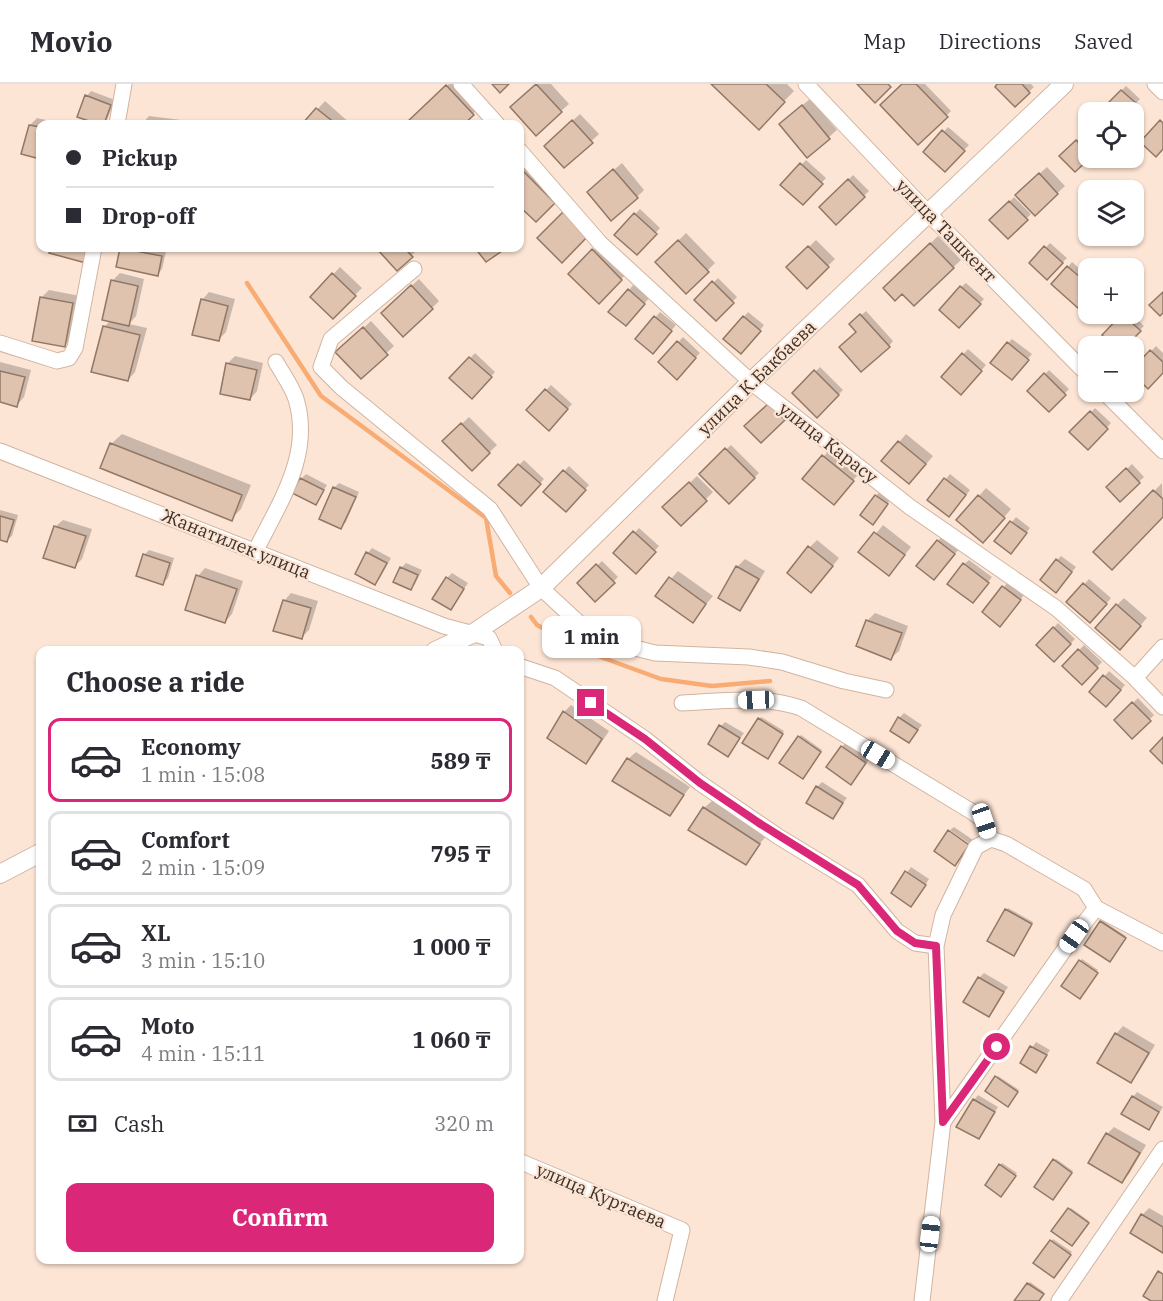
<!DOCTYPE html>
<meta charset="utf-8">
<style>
body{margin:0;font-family:"IBM Plex Serif",serif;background:#f7f7f7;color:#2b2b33;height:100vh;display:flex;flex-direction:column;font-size:22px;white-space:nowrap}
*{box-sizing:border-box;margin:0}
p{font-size:20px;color:#7c7c81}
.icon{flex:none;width:33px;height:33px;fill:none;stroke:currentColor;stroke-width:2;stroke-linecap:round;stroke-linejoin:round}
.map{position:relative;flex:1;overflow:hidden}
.panel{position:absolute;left:36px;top:562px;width:488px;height:618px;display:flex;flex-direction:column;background:#fff;border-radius:12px;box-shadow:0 2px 4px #0004}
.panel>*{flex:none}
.hud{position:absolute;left:36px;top:36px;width:488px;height:132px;border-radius:12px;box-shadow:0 2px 4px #0004;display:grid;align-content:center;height:132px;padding:0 30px;background:#fff}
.tools{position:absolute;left:1078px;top:18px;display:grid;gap:12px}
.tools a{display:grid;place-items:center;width:66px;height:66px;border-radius:12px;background:#fff;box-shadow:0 2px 4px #0004;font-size:30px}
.end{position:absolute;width:27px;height:27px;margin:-14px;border:8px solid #db2777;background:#fff;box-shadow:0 0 0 3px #fff}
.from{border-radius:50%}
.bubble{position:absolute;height:42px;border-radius:12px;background:#fff;box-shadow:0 2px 4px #0004;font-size:20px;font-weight:700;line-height:42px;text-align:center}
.car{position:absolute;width:18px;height:36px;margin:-18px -9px;border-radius:8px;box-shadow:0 0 4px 2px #0007;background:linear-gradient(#fff 24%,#345 0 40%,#fff 0 76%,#345 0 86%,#fff 0)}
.hud b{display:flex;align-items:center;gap:21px;height:57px;font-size:22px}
.hud b+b{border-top:2px solid #e1e1e2}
.hud i{width:15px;height:15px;background:#2b2b33}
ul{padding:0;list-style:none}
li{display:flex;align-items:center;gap:18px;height:84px;margin:0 12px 9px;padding:0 18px;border:3px solid #e1e1e2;border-radius:12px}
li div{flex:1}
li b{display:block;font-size:22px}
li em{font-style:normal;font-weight:700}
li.selected{border-color:#db2777}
li>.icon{width:54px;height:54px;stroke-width:1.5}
h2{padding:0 30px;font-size:27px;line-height:72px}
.pay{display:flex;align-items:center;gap:15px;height:66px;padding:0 30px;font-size:22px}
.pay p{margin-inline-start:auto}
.button{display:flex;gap:12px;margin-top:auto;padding:12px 30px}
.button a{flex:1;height:69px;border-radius:12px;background:#db2777;color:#fff;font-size:24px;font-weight:700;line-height:69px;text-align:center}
header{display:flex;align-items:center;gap:36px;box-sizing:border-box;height:84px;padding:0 30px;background:#fff;border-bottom:2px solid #e1e1e2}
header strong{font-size:28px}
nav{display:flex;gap:33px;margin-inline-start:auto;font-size:21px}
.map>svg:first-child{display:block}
</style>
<header>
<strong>Movio</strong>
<nav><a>Map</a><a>Directions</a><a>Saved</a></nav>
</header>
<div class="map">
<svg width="1163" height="1217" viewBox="0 0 1163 1217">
<rect width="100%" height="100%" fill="#fde5d5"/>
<path fill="#0003" d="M449,0H459L481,22L462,40H408Z
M537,0H551L569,20L536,49L520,16Z
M713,0H787L794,7L759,43Z
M904,0H925L951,27L919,59Z
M1000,0H1031L1034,3L1015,21Z
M1126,2L1140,15L1128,28H1104L1102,27Z
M91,7L115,16L107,36L103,40L79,32L87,12Z
M810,15L837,46L807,72L788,33Z
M325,17L351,40H304Z
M580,30L599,50L565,82L553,54Z
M149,32L181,36L180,40H142Z
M37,34L65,40H40V73L23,69L30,41Z
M948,43L969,61L945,86L925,68Z
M1081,52L1089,60V73L1061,72Z
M806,76L826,94L803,119L782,101Z
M528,78L561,111L536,136L519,119V87Z
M622,79L644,106L637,113L596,101Z
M1047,83L1065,102L1035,130L1025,103Z
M853,91L869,107L836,139L821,123Z
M1014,113L1031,130L1008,153L992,136Z
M640,125L660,144L637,169L616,150Z
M686,149L715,179L686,208L657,178Z
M938,152L961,176L914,220L902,208L885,204Z
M816,156L835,175L807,202L788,183Z
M600,159L629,187L599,218L570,190Z
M1050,159L1067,174L1047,194L1031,179Z
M122,164H143L166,168L162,185L158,190L121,165Z
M380,164H413L416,167L397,185L379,165Z
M1072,178L1089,193V213L1068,183Z
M340,183L362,204L333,233L312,213Z
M120,189L144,195L136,232L129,240L147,244L135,288L128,296L104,243L111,236L112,197Z
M718,194L737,213L716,235L696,216Z
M419,195L439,217L432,224L390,222Z
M966,199L984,215L964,237L961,203Z
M633,201L649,214L631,236L629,206Z
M49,206L80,212L72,253L65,261L41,214Z
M209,208L235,215L226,248L219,255L202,216Z
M866,227L893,257L889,262L858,248L851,240Z
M660,228L676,241L657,263L637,254Z
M748,228L764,241L746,263L726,254Z
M1125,230H1131L1144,242L1124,262H1116L1104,251Z
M371,237L394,262L361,293L345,261Z
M683,253L700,269L677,294L660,278Z
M1012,255L1032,270L1016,290L1008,259Z
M1156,262L1163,269V287L1134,289V285Z
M968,265L986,281L966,304L943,293Z
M475,269L495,288L472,313L451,294Z
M235,272L263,279L257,307L250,315L227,280Z
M0,278L31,286L24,313L17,321L0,317Z
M820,283L843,306L817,332L794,309Z
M1049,286L1069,305L1049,326L1029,307Z
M551,301L572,320L549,345L528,326Z
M1095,324L1111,339L1088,364L1072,348Z
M469,333L497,361L472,385L444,357Z
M122,350L251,401L241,425L231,435L111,360Z
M906,350L933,372L917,391L883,377Z
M731,361L759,389L729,418L701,390Z
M831,364L860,388L841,411L804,395Z
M524,376L544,395L521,420L500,401Z
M1132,380L1144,393L1120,416L1108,403Z
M569,382L589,401L566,426L545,408Z
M306,390L327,401L315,420L301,395Z
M950,390L970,406L954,427L929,415Z
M697,392L713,408L681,440L665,423Z
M339,399L359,408L346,438L341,443L321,434L334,404Z
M1162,399L1163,431L1095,468Z
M986,404L1011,425L991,449L959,435Z
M880,407L891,415L877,434L876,412Z
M0,426L18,431L12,452L7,456L0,454Z
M1016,433L1030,444L1015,463L996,457Z
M63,436L92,445L82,475L75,482L55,443Z
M883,441L911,463L896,482L861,468Z
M639,444L659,462L636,488L616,469Z
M942,452L959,465L938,490L918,482Z
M817,456L839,474L819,499L810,463Z
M372,464L391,474L380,494L375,499L357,489L368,469Z
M149,466L174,474L168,494L163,499L144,471Z
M1061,472L1076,483L1061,502L1057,476Z
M745,475L765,487L747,517L740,525L720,513L737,483Z
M969,476L992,493L977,513L964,480Z
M602,477L618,493L595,516L579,499Z
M406,479L422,486L415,500L411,505L401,484Z
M205,484L243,497L232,530L225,538L198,492Z
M678,487L713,512L692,537L657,511Z
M452,489L468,499L451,524L447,494Z
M1089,495L1111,514L1095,533L1068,518Z
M1008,498L1024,511L1004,536L984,528Z
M291,509L318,517L309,546L302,553L284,517Z
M1124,514L1147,534L1127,556L1117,521Z
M875,529L908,542L899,567L891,574L867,537Z
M1058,539L1075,555L1054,576L1038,561Z
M1084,561L1102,578L1082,599L1064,582Z
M1109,587L1125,601L1111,617L1091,608Z
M1138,614L1154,631L1132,653L1116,636Z
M571,621L609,647L593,671L585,678L564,628Z
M904,629L922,641L909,657L899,634Z
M761,633L784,647L769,671L759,635Z
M725,638L744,649L728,671L721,642Z
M801,651L822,666L804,692L799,653Z
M846,658L870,674L851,699L842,663Z
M636,668L690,703L670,730L628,675Z
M822,698L847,714L832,733L817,703Z
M712,717L766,752L745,779L704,724Z
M954,743L973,756L970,760L950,746Z
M911,783L929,795L916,816L893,808Z
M1008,824L1033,838L1016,869L1006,826Z
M1103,837L1126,852L1112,874L1101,838Z
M1082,875L1098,886L1079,913L1080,877Z
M984,889L1008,903L989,931L979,894Z
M1123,942L1155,961L1138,989L1131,997L1099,978L1116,950Z
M1036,958L1050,966L1036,987L1022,979Z
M998,992L1019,1006L1010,1019L996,993Z
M1137,1008L1163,1023L1149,1044L1133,1013Z
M978,1011L998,1023L978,1054L974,1016Z
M1114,1043L1146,1061L1129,1090L1122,1097L1107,1050Z
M1056,1075L1073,1087L1055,1113L1054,1076Z
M1002,1079L1017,1089L1003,1109L1000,1081Z
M1071,1124L1089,1137L1073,1159L1069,1125Z
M1149,1124L1163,1132V1167L1142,1131Z
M1053,1155L1072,1168L1056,1190L1036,1178Z
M1030,1198L1044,1208L1038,1217H1016Z"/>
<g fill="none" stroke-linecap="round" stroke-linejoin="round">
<path stroke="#f8ab73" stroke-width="4.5" d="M247,199L321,312L486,434L496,492L510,509
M531,533L537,541L587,568L661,595L712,602L770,597"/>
</g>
<path fill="#dfc3af" stroke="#917764" stroke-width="1.5" d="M492,0H509L500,9Z
M536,0L562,28L536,52L510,23Z
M711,0H766L785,18L759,46Z
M857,0H888L891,3L875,19Z
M902,0H916L948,33L918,61L880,21Z
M997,0H1022L1030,9L1015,23L995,3Z
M446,1L474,31L464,40H405Z
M1121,6L1137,20L1129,28H1102L1100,27Z
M85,11L111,21L104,40H98L77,33Z
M802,21L830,55L807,74L779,40Z
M316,24L336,40H302Z
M572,36L593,59L564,84L544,62Z
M1160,36L1163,39V65L1156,73L1140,58Z
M29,41L40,43V75L21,70Z
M942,46L965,67L945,88L923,68Z
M1076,56L1089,69L1090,74L1075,88L1059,72Z
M800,79L823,100L803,121L780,101Z
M520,84L555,119L536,138L519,122Z
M613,85L638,114L611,137L587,108Z
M1039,89L1058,110L1035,132L1015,111Z
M848,95L865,113L836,141L819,123Z
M1009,117L1028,136L1008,155L989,136Z
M563,128L588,152L562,179L537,154Z
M634,129L657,150L637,171L614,151Z
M678,156L709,188L686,210L655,178Z
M930,159L954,184L914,222L902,210L895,217L883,204Z
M808,162L829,183L807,205L786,183Z
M1044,162L1063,179L1047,196L1029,179Z
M51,164H90L86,179L49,169Z
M120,164L162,172L158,192L116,183Z
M378,164H404L413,173L397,187L377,165Z
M475,164H504L505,165L486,178Z
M592,165L622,196L599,220L568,190Z
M1067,182L1089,201V214L1079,225L1051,200Z
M332,189L356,212L333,235L310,213Z
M111,196L138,202L129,242L102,236Z
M712,197L734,219L716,237L694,216Z
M411,201L433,225L403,253L381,229Z
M960,202L981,220L959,244L939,226Z
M628,205L645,220L626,242L608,228Z
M1163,208V229L1160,232L1149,221Z
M40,213L73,219L65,263L32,257Z
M201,215L228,222L219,257L192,251Z
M860,230L890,263L861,288L839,263L856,248L849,240Z
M1122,230L1141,247L1126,262H1113L1102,251Z
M654,232L672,247L653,270L635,255Z
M743,232L761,247L741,270L723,255Z
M103,242L140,251L128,297L91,288Z
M363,243L388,271L361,295L335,268Z
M677,257L696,274L677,296L658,278Z
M1007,258L1029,276L1012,296L990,279Z
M1150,266L1163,278V289L1148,305L1134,291V283Z
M962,269L982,287L961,311L941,293Z
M469,273L492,293L472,315L449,294Z
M226,279L257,286L250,316L220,310Z
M814,286L839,311L817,334L792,309Z
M0,287L25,293L17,323L0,318Z
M1044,289L1066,311L1049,328L1027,307Z
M545,305L568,325L549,347L526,326Z
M769,319L785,336L761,359L744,342Z
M1090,327L1108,345L1088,366L1069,348Z
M461,339L490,369L472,387L442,357Z
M898,357L926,380L909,400L881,377Z
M110,359L242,411L232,437L100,384Z
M725,364L755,394L729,420L699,390Z
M822,371L854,397L834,421L802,395Z
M518,380L541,400L521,422L498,401Z
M1126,384L1140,399L1120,418L1106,403Z
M563,386L586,406L566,428L543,408Z
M300,394L324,406L316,421L292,409Z
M944,394L966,411L949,433L927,416Z
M689,398L707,417L681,442L662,423Z
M333,403L356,413L341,445L319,435Z
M1153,406L1163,415V433L1112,486L1093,468Z
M875,411L888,420L873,441L860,431Z
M978,411L1005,434L983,459L956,436Z
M0,432L14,436L7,458L0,456Z
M1010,437L1027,449L1011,470L994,457Z
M54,442L86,452L75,484L43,474Z
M633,447L656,468L636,490L613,469Z
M874,448L905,471L889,492L858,468Z
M937,456L955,470L934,496L916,482Z
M808,462L833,482L811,509L787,489Z
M366,468L387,479L375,501L355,490Z
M143,470L170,479L163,501L136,492Z
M1056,475L1072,488L1056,509L1040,496Z
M963,479L989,499L973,519L947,500Z
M596,480L615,499L595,518L577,499Z
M736,482L759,495L740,527L718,514Z
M400,483L418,491L411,506L393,498Z
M196,491L237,505L225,539L185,526Z
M446,493L464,505L451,526L432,515Z
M669,493L706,520L693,539L655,512Z
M1083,499L1107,520L1090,539L1066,518Z
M1002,502L1021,516L1000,543L982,528Z
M283,516L311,524L302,555L273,547Z
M1116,520L1141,542L1120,566L1095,544Z
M866,536L902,549L891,576L856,562Z
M1053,543L1071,560L1054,578L1036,561Z
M1078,565L1098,584L1082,601L1062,582Z
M1103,591L1121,606L1106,623L1089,608Z
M1132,618L1151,637L1132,655L1114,636Z
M563,627L602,655L586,680L547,654Z
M898,633L918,646L909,659L890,647Z
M758,634L783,650L768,675L742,659Z
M719,641L740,654L728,673L708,660Z
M798,652L821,668L803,695L779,679Z
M1163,653V680L1150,667Z
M841,662L866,679L851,701L826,683Z
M627,674L684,711L670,732L612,697Z
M816,702L843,719L833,735L806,719Z
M703,723L760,760L746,781L688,746Z
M948,746L969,761L955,782L934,767Z
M905,787L926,801L911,823L891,809Z
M1005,825L1032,840L1014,872L987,857Z
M1100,837L1126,854L1110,878L1084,861Z
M1079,876L1098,889L1080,915L1061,902Z
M978,893L1004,908L989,933L963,918Z
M1115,949L1149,969L1131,999L1097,979Z
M1030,962L1047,971L1036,989L1020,979Z
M995,992L1018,1008L1008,1023L985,1007Z
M1132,1012L1159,1028L1149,1046L1121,1030Z
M973,1015L995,1028L979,1055L956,1043Z
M1106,1049L1140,1069L1122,1099L1088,1079Z
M1053,1075L1072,1089L1053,1116L1034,1103Z
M999,1080L1016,1092L1001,1113L985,1101Z
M1068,1124L1089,1139L1072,1162L1051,1147Z
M1141,1130L1163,1143V1169L1130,1149Z
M1050,1156L1071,1171L1054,1194L1033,1179Z
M1158,1187L1163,1190V1217H1151L1143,1212Z
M1027,1199L1044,1210L1039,1217H1014Z"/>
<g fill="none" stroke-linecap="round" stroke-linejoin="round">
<defs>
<path id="minor" d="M461,0L497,40
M806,0L928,129L1089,292
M1155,0L1163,8
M117,40L124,0
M519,66L600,159L751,298L910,423L1056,524L1135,594L1163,623
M414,185L331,255L321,283L342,304L490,425L541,504L580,540L608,554L631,563L655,569L749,573L782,578L844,597L886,606
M0,259L57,277L69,274L75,264L94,164
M1104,308L1163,367
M0,367L444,542L489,554L495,567
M255,468C279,419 313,371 296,315C292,302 282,289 276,278
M519,582L555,594L645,655L700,699L779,753L858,801L897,847L915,859L936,862
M1135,594L1163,563
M682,619C722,617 762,611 801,624L974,729L984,737L991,755
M943,1038L1074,852L1096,824L1163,859
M519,1077L682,1146L665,1217
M922,1217L943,1038L936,862L943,831L976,763L991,755L1006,760L1084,805L1096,824
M1059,1217L1163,1065"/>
<path id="tertiary" d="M435,567L472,550L541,504L751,298L1064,0
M0,790L40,769"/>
</defs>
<use href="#minor" stroke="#d0b4a0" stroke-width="17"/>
<use href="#tertiary" stroke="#d0b4a0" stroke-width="20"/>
<use href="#minor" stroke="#fff" stroke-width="15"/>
<use href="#tertiary" stroke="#fff" stroke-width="18"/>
</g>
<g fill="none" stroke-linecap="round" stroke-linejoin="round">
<path stroke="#db2777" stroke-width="8" d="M591,619L645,655L700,699L759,739L858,801L897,847L915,859L936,862L943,1038L997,963"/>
</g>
<g text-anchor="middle" stroke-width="4.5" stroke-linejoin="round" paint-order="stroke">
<g font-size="18" fill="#3d322a" stroke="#fde5d5">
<text transform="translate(946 147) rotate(46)" y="6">улица Ташкент</text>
<text transform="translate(757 294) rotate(-44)" y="6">улица К.Бакбаева</text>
<text transform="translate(828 359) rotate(38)" y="6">улица Карасу</text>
<text transform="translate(236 460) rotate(22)" y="6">Жанатилек улица</text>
<text transform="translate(601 1112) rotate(23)" y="6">улица Куртаева</text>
</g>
</g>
</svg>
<div class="tools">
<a><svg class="icon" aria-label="locate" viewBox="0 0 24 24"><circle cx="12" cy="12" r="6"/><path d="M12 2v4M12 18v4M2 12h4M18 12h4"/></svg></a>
<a><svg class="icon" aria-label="layers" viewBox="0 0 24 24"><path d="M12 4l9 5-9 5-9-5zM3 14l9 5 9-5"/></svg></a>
<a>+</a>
<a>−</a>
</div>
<i class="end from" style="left:997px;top:963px"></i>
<i class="end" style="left:591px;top:619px"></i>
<div class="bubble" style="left:542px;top:532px;width:99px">1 min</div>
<i class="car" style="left:756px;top:616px;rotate:268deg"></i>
<i class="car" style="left:878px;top:671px;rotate:121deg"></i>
<i class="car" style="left:984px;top:737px;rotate:161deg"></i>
<i class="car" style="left:1074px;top:852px;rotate:215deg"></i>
<i class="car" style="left:930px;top:1150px;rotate:7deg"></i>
<div class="hud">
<b><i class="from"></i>Pickup</b>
<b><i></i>Drop-off</b>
</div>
<section class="panel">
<h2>Choose a ride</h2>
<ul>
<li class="selected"><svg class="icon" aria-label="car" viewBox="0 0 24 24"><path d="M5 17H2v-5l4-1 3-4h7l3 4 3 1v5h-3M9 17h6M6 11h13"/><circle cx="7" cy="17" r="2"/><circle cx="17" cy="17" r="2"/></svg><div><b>Economy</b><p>1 min · 15:08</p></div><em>589 ₸</em></li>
<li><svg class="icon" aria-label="car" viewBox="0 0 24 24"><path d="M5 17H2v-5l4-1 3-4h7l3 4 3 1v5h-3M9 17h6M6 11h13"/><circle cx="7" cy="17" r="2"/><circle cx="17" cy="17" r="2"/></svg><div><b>Comfort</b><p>2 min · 15:09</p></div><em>795 ₸</em></li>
<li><svg class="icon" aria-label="car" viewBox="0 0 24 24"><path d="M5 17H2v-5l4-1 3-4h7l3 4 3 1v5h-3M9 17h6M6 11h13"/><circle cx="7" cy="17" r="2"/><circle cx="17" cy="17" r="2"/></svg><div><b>XL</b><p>3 min · 15:10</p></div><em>1 000 ₸</em></li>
<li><svg class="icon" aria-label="car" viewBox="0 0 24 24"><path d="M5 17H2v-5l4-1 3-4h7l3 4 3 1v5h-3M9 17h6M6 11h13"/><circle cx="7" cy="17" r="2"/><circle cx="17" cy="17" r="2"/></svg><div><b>Moto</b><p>4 min · 15:11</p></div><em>1 060 ₸</em></li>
</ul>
<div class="pay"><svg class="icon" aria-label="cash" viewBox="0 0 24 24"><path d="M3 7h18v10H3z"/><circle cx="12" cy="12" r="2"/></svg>Cash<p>320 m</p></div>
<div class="button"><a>Confirm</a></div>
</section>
</div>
